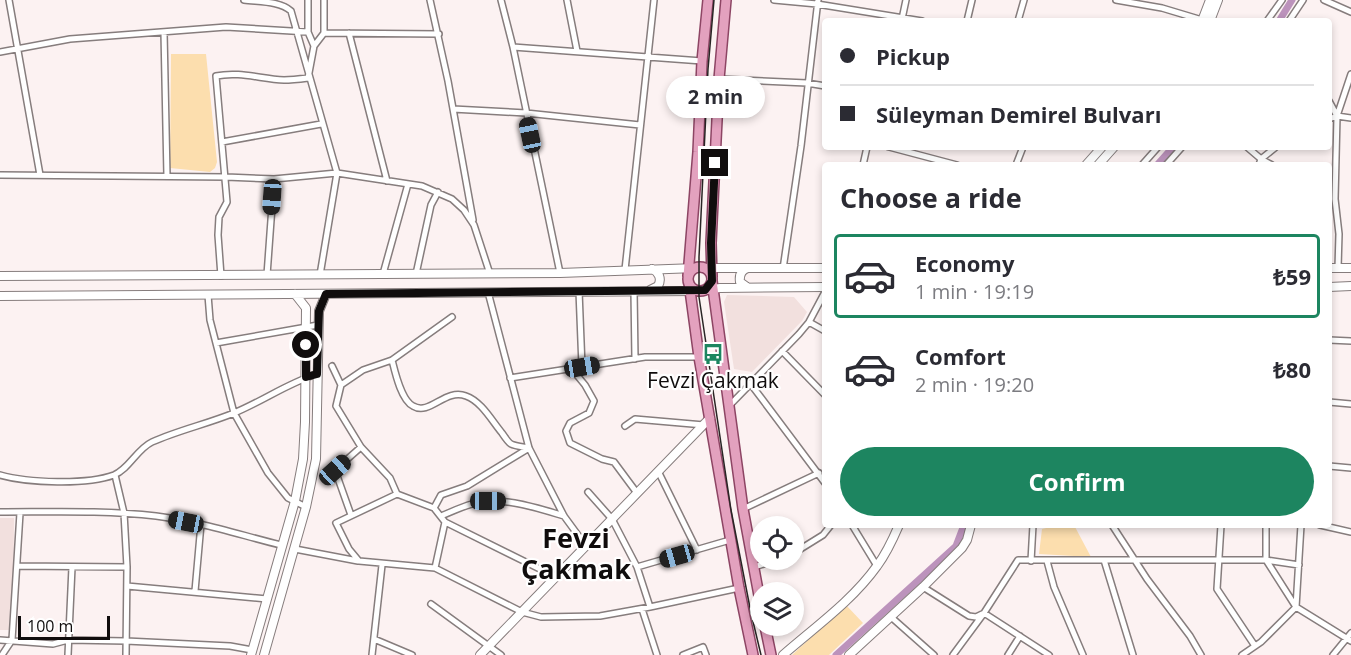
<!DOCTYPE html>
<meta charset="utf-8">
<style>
body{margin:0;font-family:"Open Sans",sans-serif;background:#f2f2f3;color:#2b2b33;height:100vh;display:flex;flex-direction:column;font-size:22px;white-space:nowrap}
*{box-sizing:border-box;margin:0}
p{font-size:20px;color:#7c7c81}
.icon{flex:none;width:33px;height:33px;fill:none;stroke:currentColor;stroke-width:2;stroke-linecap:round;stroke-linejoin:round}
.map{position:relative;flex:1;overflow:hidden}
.drawer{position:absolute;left:822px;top:162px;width:510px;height:366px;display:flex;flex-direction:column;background:#fff;border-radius:6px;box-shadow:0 3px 9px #0003}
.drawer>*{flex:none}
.banner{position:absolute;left:822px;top:18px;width:510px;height:132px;border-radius:6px;box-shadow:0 3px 9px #0003;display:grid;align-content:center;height:132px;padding:0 18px;background:#fff}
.fabs{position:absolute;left:750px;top:516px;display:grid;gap:12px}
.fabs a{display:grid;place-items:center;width:54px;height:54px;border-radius:50%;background:#fff;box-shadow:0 3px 9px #0003;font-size:30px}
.scale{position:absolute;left:18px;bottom:15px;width:92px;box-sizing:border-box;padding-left:6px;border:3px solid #100d0d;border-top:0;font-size:16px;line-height:21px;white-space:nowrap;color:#100d0d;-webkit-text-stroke:4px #fff;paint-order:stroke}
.end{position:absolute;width:27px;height:27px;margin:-14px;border:8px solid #100d0d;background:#fff;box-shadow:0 0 0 3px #fff}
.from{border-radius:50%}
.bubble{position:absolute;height:42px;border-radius:21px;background:#fff;box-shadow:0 3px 9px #0003;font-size:20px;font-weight:700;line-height:42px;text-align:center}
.car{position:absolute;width:18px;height:36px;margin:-18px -9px;border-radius:8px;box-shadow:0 0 4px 2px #0007;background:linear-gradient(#222 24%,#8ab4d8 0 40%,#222 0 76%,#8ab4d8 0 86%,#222 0)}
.banner b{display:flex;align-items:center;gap:21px;height:57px;font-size:22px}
.banner b+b{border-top:2px solid #e1e1e2}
.banner i{width:15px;height:15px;background:#2b2b33}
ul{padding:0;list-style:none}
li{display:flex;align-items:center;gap:18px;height:84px;margin:0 12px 9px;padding:0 6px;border:3px solid transparent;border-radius:6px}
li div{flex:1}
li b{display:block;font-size:22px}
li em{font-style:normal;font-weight:700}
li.active{border-color:#1d8560}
li>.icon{width:54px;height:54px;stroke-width:1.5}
h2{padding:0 18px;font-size:27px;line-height:72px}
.button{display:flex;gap:12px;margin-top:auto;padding:12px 18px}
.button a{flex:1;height:69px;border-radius:36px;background:#1d8560;color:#fff;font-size:24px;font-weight:700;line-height:69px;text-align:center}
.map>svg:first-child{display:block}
</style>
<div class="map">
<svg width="1351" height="655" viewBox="0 0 1351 655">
<rect width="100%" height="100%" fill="#fcf2f2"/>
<path fill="#f2e0de" d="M727,295L794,297L807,312L802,321L752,372L734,369L724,302Z
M0,518H14L13,630H0Z"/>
<path fill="#fcdeae" d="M171,54H206L217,162L215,168L210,172L170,168Z
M1059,525H1074L1091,557L1039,554L1042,529Z
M846,605L863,623L829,655H792Z"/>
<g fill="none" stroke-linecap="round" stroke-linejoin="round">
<path stroke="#bc93bc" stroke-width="7" d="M1279,21L1292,0
M1157,165L1173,147
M836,655L956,546L964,525"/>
<defs>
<path id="street" d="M9,0L40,175
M244,0C259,2 280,1 291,11L337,173L422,186L452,199L464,210L474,225L490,274
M308,0V32L314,46
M430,0L448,81L473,220
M501,0L513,47L560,273
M567,0L577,51
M774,0L817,4L922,21
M1116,0L1162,8L1202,20
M1324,0L1351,12
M902,19L906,0
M967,21L972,0
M1018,21L1024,0
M1267,21L1282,0
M1289,21L1303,0
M164,32L167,176
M324,33L439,34
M349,33L387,181
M513,47L702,61
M0,52L70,39L226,27L308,32
M719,79L807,83L825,86
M1329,101L1337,116L1335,199L1339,234L1338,268
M453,109L526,113L640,125
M1337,116L1351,74
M1329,119L1337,116L1351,118
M222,142L321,124
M889,147L957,165
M1247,147L1261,159L1259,165
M863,165L867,147
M1016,165L1023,147
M1142,165L1158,147
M1166,165L1182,147
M1272,165L1261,159L1276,147
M0,175L226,177L274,179L337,173L320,275
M783,269L801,146L818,0
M625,270L654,0
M383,274L408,184
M416,274L431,205L438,192
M267,275L274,179
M221,276L218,235L219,217L227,202L216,76C239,71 261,79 284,80C292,80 300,79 308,78L314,46L324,33V0
M579,291L582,367
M634,291L635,359
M488,292L529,448L564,516L586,546
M208,295L210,320L234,413L268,473L288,498L306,507
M809,322L825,331
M1329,340L1351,341
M216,343L318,325
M782,351L825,395
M392,360C395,372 401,400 413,406C430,416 445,388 466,396C481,401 492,421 502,433C504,436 508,442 511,444C515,446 524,447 529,448
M332,366L341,385L336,406L361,447L390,478L397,494
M571,368L585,385L594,401L589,413L570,423L566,431L570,443L602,459L614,462L637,493
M510,378L645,357H699
M750,383L825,483
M341,385L363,370L392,360L452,317
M1329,402L1351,404
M729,406L799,334L809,322L825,292
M625,426L635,419L704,425
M1329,466L1351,468
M658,471L697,550
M0,475C28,483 87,485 114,475C129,469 137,449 152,442C179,430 207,424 234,413C263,401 288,383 317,374
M115,475L124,513L127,567L126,655
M588,492L612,519L637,567L650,607
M434,508L441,495L467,486L529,448
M743,509L819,473
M0,512C52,512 105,510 156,516C198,521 240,535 281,545
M351,515L335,470L361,447
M441,516C451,512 461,507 472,504C503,496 534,507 564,516
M852,525L877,566
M1112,525L1147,579L1190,636L1201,655
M1221,525L1217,589L1255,646
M1266,525V560L1296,607L1351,641
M1320,525L1351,532
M295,549L358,561
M794,553L823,535L831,525
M1104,560L1133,655
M1031,561L1033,525
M1047,561L1054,587L1083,655
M18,566L127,567
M637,567L730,540
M754,567L776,560
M435,568L445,522
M556,577L445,522L434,508L397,494L336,523L349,549L359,561L435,568L522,612L541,617L600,616L650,607L739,588
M127,586L267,599
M923,587L969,616L976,617L984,613L1049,655
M195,591L201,524
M431,604L501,655
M642,609L657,655
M891,617L934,655
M374,639L412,655
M0,640L53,644L68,640L126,641L230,646L252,650
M2,655L12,640L20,513
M68,655L72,567
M372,655L382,565
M683,655L703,647L706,655
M953,655L984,613L1018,560H1266L1299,565
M1008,655L1020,636
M1242,655L1261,642L1296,607L1301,525
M1333,655L1351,633"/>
<path id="secondary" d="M1202,21L1210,0
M1210,21L1218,0
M1086,165L1102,147
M1098,165L1114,147
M704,268H825
M1329,268H1351
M0,276L560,273L696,268
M747,287L740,282C739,275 741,270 748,268
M1329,287L1351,286
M650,290L658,286C662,279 659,272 652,269
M705,290L720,288L825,287
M0,296L698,291
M251,655L295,501L303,459L305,422L306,308L295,294
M264,655L306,507L316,459L319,311L326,294
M480,655L710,418
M783,655C815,627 852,601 877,566C886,554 893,539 899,525
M849,655L923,587L962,548L967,540L971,525"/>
<path id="primary" d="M688 279a12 12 0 1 1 24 0a12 12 0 1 1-24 0Z
M688,276L698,152L702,61L708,0
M712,277L711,243L719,79L726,0
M712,281L743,509L760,601
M689,283L699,357L739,588L753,655
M765,626L771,655"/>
</defs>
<use href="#street" stroke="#867d7d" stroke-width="8"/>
<use href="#secondary" stroke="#867d7d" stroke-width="10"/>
<use href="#primary" stroke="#8d4564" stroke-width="12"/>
<use href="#street" stroke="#fff" stroke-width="5"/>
<use href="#secondary" stroke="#fff" stroke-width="8"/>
<use href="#primary" stroke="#e3a1be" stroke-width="9"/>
<path stroke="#292525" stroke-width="1.5" d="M714,0L708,69L699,257V297L731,510L751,613L761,655"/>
</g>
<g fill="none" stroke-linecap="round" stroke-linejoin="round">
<path stroke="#100d0d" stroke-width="8" d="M306,345V377L317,374L319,311L326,294L705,290L712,281L711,243L715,163"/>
</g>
<defs>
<symbol id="bus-bare" viewBox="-9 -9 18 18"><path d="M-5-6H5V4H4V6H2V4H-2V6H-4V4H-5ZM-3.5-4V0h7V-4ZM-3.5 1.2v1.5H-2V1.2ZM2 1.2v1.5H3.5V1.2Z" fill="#1d8560" stroke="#fff" stroke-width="2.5" paint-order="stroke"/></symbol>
</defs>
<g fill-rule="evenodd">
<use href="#bus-bare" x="698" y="339" width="30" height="30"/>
</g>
<g text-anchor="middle" stroke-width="4.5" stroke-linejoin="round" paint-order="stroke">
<g font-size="21" fill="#100d0d" stroke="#fff">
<text x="713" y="388">Fevzi Çakmak</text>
</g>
<g font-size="27" font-weight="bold" fill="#100d0d" stroke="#fff">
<text x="576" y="548">Fevzi<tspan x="576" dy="31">Çakmak</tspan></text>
</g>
</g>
</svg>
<div class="fabs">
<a><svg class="icon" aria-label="locate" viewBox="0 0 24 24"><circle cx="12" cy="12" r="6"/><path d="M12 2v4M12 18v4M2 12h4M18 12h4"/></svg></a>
<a><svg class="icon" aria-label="layers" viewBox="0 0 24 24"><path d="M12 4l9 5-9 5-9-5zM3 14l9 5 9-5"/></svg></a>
</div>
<div class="scale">100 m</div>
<i class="end from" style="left:306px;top:345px"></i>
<i class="end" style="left:715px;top:163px"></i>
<div class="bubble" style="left:666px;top:76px;width:99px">2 min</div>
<i class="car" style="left:530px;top:135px;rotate:348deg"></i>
<i class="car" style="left:272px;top:197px;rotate:184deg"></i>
<i class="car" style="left:582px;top:367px;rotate:81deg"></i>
<i class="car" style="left:335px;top:470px;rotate:48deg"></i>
<i class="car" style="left:488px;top:501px;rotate:90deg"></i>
<i class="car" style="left:186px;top:522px;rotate:281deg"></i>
<i class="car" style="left:677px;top:556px;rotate:254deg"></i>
<div class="banner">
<b><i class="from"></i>Pickup</b>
<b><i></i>Süleyman Demirel Bulvarı</b>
</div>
<section class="drawer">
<h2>Choose a ride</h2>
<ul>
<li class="active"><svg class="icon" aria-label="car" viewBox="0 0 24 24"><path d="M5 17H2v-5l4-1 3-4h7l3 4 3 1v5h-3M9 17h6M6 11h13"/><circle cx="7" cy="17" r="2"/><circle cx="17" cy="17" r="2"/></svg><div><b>Economy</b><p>1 min · 19:19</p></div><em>₺59</em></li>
<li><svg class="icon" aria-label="car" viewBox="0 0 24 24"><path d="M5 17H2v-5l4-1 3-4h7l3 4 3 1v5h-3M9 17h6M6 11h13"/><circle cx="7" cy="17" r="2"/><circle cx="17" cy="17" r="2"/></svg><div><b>Comfort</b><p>2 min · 19:20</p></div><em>₺80</em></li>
</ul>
<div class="button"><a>Confirm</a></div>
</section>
</div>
